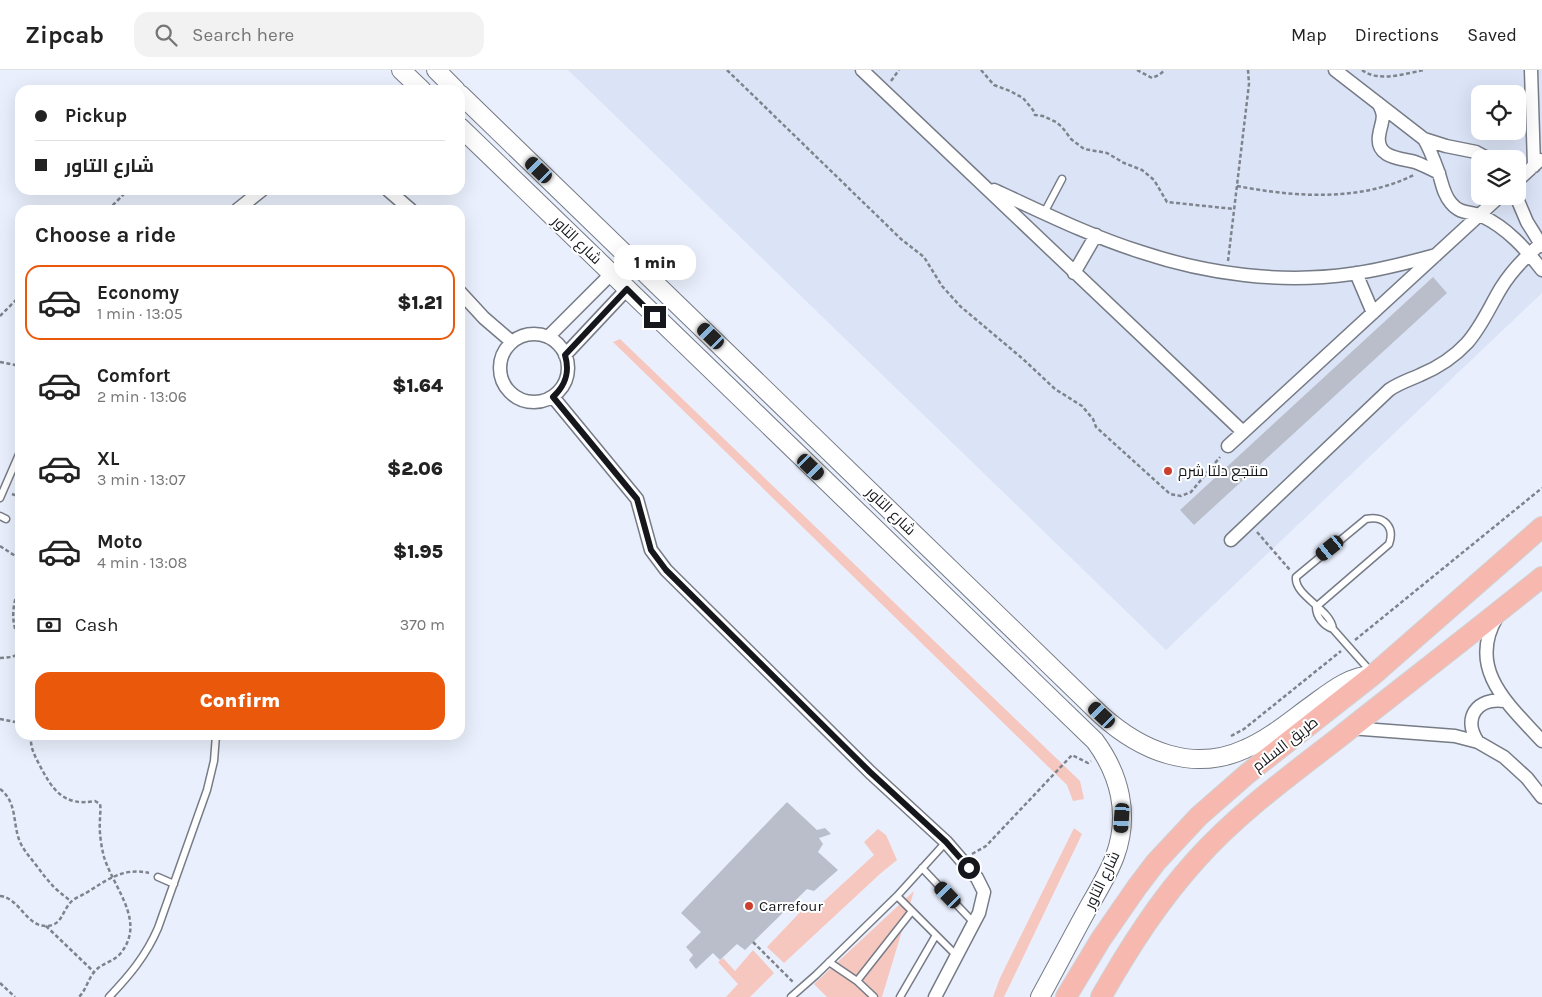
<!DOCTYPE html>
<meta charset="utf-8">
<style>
body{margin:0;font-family:Karla,Cairo,sans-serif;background:#f2f2f2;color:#222;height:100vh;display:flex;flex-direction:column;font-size:19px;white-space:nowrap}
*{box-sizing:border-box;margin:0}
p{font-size:16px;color:#767676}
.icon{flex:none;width:28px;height:28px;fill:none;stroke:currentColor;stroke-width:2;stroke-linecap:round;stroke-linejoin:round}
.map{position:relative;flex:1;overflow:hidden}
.side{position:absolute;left:15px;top:135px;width:450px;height:535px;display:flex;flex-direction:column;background:#fff;border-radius:15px;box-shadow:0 5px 20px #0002}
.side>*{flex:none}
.hud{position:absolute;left:15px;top:15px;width:450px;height:110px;border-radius:15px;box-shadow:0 5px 20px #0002;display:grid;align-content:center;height:110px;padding:0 20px;background:#fff}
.controls{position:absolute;left:1471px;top:15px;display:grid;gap:10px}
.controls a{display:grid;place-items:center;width:55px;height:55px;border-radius:10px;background:#fff;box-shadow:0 5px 20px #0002;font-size:25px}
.end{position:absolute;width:22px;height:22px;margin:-11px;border:6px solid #16171c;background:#fff;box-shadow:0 0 0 2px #fff}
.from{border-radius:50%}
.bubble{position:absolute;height:35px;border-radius:15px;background:#fff;box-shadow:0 5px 20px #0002;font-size:16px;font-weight:800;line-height:35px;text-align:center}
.car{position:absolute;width:15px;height:30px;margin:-15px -8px;border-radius:6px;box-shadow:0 0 4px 1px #0007;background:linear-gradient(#222 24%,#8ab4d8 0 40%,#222 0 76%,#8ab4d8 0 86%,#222 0)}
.hud b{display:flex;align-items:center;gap:18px;height:48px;font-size:19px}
.hud b+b{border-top:1px solid #e0e0e0}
.hud i{width:12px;height:12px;background:#222}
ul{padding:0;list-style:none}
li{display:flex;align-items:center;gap:15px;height:75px;margin:0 10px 8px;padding:0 10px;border:2px solid transparent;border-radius:15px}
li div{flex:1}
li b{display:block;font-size:19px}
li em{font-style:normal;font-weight:800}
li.on{border-color:#ea580c}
li>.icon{width:45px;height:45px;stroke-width:1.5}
h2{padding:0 20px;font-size:22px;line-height:60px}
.pay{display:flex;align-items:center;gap:12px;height:55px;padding:0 20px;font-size:19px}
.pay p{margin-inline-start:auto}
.primary-button{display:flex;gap:10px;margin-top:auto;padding:10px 20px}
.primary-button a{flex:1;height:58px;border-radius:15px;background:#ea580c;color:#fff;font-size:20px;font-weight:800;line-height:58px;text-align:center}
header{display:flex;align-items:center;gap:30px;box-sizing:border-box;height:70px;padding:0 25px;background:#fff;border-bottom:1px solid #e0e0e0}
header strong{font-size:24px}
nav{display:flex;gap:28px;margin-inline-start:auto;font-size:18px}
.search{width:350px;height:45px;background:#f2f2f2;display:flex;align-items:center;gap:12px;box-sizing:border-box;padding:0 18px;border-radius:15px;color:#767676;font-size:19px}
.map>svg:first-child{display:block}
</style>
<header>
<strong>Zipcab</strong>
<div class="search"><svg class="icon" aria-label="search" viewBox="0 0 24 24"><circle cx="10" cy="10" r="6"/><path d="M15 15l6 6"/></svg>Search here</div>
<nav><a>Map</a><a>Directions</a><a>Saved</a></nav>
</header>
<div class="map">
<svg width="1542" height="927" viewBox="0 0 1542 927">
<rect width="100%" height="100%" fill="#e9effc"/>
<path fill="#dbe4f7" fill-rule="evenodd" d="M568,0H1542V223L1166,580ZM1480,24H1518V61H1480ZM1480,89H1518V126H1480Z"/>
<path fill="#f6c7bf" d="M620,269L1080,711L1084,729L1073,731L1067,715L613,272Z
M1074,758L1082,764L1004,927H993L1000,908Z
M878,759L886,765L897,790L881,803L784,893L767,877L805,837L812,842L874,785L864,772Z
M914,821L882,927H827L814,914Z
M753,880L774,903L750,927H726L738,914L718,892L723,888L735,901Z"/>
<path fill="#b9beca" d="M1433,207L1447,223L1194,455L1180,440Z
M787,732L817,760L825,758L831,764L819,768L823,774L818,782L838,800L814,821L807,819L745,880L737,874L720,890L713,883L696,899L689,890L693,885L686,877L701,862L681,843Z"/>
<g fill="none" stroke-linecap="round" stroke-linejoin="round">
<defs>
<path id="lane" d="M1044,143L1062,109
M0,428L20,382
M0,446L6,449
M1316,537L1389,474C1395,457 1384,445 1366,449L1296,507C1294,526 1331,539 1333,559
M1316,537C1316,547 1324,556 1333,559L1372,603
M922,798L974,853
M158,807L174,814
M897,826L957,886
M829,892L857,911L874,927
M857,911L912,841
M109,927C129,906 146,886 158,858L207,720L214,691L216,665
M791,927L816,905L897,826L946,772
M900,927L936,865"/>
<path id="street" d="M862,0L1243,362
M1335,0L1424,69L1446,76L1476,82L1489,89
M1531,0L1534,96
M1378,33C1387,48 1381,51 1379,66C1376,88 1400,88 1415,92C1423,95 1431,99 1439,103
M1424,69C1430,79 1434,90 1438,101C1442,112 1443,124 1451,133C1461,145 1470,141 1482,146C1507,158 1525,178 1542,200
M1518,110L1540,90
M388,120L411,140
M994,120C1042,142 1090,166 1141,182C1207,204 1281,214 1351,204C1380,200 1407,193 1436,185
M1516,126L1527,152L1542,176
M237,140L262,120
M1074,203L1096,165
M1356,203L1373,243
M460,222L484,248L512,272
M500 298a34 34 0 1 1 68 0a34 34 0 1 1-68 0Z
M548,267L611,204
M565,285L627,219
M553,327L637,429L651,480L666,500L870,702L946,772L977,808L984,822L979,843L935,927
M1228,376L1500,126
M1231,470L1389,320C1399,313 1409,310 1420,305C1437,298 1454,287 1467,273C1482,256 1490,236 1501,218C1512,200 1526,186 1542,173
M1497,547C1466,599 1509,635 1542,671
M1350,658L1455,666L1478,672L1504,687L1527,708L1542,727
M1478,672C1462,648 1477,627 1505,631"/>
<path id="secondary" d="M401,0L422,20
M436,0L456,20
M460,24L1101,645C1141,681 1193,703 1245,679C1269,669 1291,650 1312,635C1331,621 1349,606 1373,605
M460,57L1095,671C1120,705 1130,745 1115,786C1108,805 1097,822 1087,840C1071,869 1056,898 1040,927"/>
<path id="primary" d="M1066,927L1101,869L1137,817L1156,792L1199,746L1247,704L1373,605L1542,457
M1101,927C1129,878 1158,832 1196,790C1237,744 1288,707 1337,669C1405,615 1474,562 1542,507"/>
</defs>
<use href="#lane" stroke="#767b86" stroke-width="9"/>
<use href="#street" stroke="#767b86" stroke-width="15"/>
<use href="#secondary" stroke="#767b86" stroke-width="20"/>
<use href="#primary" stroke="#d0d1d2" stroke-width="22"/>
<path stroke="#7f838c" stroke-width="2.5" stroke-dasharray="4 2.5" stroke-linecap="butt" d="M727,0L901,169L924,187L942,216L960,236L1023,289L1055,319L1082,336L1093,349L1096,357L1170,424L1181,426L1191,422L1220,387
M981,0L994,15L1010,21L1023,28L1033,40L1035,45L1043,46L1056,52L1062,57L1071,69L1084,79L1107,83L1124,93L1142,100L1154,110L1167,132L1234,139
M1137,0L1152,8L1159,5L1165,0
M1362,0C1379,13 1406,3 1425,0
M891,11L899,0
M1237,116C1295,127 1359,132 1414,105
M108,140L128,120
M1228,191L1249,14L1248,0
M0,246L20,226
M0,292L20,296
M12,424L20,427
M1257,462L1290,500
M0,476L20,489
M20,517C12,533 10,554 20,569
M1355,570L1542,418
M0,588L12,587L20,583
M0,649L20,653
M31,665C30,677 34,684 39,694C52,719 63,737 95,731L100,734C101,739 100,744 100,749C99,762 101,775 104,787C114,819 147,852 120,884C113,892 102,893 95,901C88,909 86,920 79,927
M1231,666L1244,659L1341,581
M0,719C18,733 12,753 20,772C24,781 30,787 36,795C49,812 53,818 71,831
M972,784L986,776L1072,685L1088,693L1091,691
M0,826C20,828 26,857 47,856C62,855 62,842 70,833C74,828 81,826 86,823C107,810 123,797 149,803
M46,856L94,902
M753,872L793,912
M0,913L15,927"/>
<use href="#lane" stroke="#fff" stroke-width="6"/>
<use href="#street" stroke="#fff" stroke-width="12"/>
<use href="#secondary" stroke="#fff" stroke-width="18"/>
<use href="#primary" stroke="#f7b8af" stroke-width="20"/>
</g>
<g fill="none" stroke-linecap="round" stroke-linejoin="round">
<path stroke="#16171c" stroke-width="6" d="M655,247L627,219L565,285C570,302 566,315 553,327L637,429L651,480L666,500L870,702L946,772L969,798"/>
</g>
<g fill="#cc3f2f" stroke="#fff" stroke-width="2">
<circle cx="1168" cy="401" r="5"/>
<circle cx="749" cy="836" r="5"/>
</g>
<g text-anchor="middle" stroke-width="4" stroke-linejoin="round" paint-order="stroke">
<g font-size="15" fill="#16171c" stroke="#fff">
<text transform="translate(577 170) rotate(44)" y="5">شارع التاور</text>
<text transform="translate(891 441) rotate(44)" y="5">شارع التاور</text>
<text transform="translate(1285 674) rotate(-38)" y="5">طريق السلام</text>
<text transform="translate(1102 810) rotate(-64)" y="5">شارع التاور</text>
</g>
<g font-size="15" fill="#16171c" stroke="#fff" text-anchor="start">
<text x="1178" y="406">منتجع دلتا شرم</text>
<text x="759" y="841">Carrefour</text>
</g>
</g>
</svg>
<div class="controls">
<a><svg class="icon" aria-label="locate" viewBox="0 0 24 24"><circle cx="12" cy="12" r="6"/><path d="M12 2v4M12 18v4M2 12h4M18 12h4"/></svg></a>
<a><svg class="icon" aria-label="layers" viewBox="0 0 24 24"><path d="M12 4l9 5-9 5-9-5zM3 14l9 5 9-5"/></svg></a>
</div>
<i class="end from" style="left:969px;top:798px"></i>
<i class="end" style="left:655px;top:247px"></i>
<div class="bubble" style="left:614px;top:175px;width:82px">1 min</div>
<i class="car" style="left:539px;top:100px;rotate:314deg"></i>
<i class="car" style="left:711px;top:266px;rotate:314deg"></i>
<i class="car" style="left:811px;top:397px;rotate:134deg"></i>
<i class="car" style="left:1330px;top:478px;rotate:231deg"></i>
<i class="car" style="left:1102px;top:645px;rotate:314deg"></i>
<i class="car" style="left:1122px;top:748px;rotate:184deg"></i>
<i class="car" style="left:948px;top:825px;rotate:316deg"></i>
<div class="hud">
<b><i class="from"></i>Pickup</b>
<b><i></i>شارع التاور</b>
</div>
<section class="side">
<h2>Choose a ride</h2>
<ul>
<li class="on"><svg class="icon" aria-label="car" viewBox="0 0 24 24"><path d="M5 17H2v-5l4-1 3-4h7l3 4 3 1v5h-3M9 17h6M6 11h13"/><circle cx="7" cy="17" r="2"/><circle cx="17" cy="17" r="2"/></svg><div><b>Economy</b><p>1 min · 13:05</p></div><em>$1.21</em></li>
<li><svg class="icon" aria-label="car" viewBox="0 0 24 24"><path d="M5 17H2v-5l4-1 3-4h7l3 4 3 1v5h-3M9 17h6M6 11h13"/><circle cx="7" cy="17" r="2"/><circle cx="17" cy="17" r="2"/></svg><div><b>Comfort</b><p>2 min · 13:06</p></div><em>$1.64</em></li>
<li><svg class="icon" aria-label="car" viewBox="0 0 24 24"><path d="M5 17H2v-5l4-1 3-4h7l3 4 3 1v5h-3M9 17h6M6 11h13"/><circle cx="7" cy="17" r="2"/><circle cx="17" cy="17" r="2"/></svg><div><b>XL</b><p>3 min · 13:07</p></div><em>$2.06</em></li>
<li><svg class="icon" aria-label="car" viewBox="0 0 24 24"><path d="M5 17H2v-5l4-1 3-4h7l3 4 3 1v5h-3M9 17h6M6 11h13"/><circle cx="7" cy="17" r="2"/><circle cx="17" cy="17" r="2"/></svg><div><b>Moto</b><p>4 min · 13:08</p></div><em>$1.95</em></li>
</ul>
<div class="pay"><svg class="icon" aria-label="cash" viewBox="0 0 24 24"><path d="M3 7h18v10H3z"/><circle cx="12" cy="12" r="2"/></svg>Cash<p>370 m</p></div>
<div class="primary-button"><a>Confirm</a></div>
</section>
</div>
